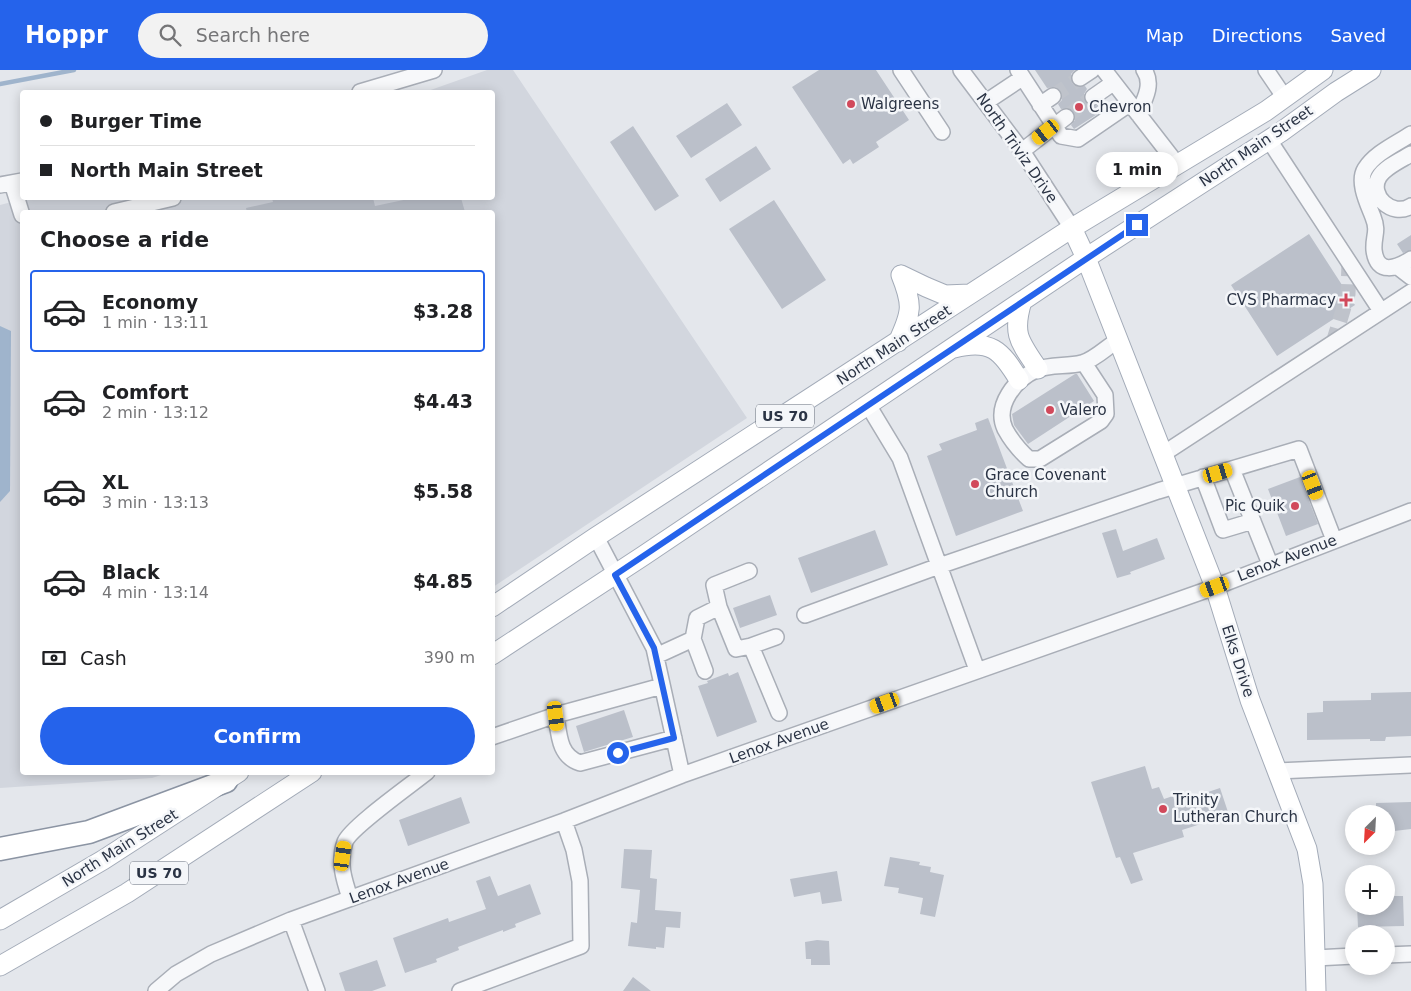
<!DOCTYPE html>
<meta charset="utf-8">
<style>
body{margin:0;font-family:"DejaVu Sans",sans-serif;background:#f2f2f2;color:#202124;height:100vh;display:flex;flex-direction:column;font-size:19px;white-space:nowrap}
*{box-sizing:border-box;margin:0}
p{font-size:16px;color:#757577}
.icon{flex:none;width:28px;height:28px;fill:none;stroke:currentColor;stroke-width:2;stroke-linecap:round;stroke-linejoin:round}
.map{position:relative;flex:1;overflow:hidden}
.sheet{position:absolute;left:20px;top:140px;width:475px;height:565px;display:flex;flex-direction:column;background:#fff;border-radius:5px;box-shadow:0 2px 12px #0003}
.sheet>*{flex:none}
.banner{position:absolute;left:20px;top:20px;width:475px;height:110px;border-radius:5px;box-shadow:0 2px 12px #0003;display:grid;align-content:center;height:110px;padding:0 20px;background:#fff}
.needle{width:32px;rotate:204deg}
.tools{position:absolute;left:1345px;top:735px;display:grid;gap:10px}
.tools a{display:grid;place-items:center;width:50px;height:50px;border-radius:50%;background:#fff;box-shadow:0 2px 12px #0003;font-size:25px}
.end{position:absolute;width:22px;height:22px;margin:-11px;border:6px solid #2563eb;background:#fff;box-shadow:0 0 0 2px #fff}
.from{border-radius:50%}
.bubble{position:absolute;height:35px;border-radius:18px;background:#fff;box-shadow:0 2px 12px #0003;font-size:16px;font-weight:800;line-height:35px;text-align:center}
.car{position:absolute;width:15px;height:30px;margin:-15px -8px;border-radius:6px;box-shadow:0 0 4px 1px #0007;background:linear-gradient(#f5c518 24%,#345 0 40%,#f5c518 0 76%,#345 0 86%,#f5c518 0)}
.banner b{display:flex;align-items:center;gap:18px;height:48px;font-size:19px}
.banner b+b{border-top:1px solid #e0e0e0}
.banner i{width:12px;height:12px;background:#202124}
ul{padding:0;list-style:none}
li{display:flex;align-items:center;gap:15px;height:82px;margin:0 10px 8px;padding:0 10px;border:2px solid transparent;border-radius:5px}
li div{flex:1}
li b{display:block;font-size:19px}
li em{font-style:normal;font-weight:800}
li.current{border-color:#2563eb}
li>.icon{width:45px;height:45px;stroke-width:1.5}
h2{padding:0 20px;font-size:22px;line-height:60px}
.pay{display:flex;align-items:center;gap:12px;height:55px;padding:0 20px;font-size:19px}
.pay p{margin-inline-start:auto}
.primary-button{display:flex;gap:10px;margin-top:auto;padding:10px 20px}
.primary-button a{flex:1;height:58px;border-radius:30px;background:#2563eb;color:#fff;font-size:20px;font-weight:800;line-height:58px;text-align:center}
header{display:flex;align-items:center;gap:30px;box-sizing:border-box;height:70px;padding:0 25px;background:#2563eb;color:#fff}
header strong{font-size:24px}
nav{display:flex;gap:28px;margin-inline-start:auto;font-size:18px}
.search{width:350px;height:45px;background:#f2f2f2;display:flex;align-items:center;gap:12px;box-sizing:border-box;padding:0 18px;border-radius:28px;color:#757577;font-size:19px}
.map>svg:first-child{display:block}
</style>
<header>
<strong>Hoppr</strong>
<div class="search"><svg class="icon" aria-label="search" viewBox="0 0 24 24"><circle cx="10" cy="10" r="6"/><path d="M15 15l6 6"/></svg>Search here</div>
<nav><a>Map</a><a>Directions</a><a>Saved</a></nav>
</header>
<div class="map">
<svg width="1411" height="921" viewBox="0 0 1411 921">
<rect width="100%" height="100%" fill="#e4e7ec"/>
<path fill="#d2d6de" d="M487,0H513L747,348L493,517L492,142H22V702L167,703L152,708L0,718V135L27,128H492V22H425Z"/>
<path fill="#9fb4cc" d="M0,256L11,261L10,421L0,432Z"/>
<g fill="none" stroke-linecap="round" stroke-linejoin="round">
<path stroke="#9fb4cc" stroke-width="4.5" d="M0,14L74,0"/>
</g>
<path fill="#bbc0ca" d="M819,0H876L909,50L876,72L879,77L853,94L850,89L843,94L792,17Z
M1035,0H1075L1071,4L1072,13L1076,17L1085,16L1087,19L1084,24L1085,32L1090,36L1098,35L1102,41L1074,59L1071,55L1075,50L1074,42L1069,38L1061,39L1058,34L1062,30L1061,21L1057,17L1047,18Z
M727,33L742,55L691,88L676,66Z
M633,56L679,126L655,141L610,72Z
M756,76L771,99L720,132L705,109Z
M272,128H373L375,136L413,128H461L465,142H247L246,138L273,132Z
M774,130L826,210L782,239L729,159Z
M1309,164L1355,235L1277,286L1231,215Z
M1411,165V180L1403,183L1397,174Z
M1075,304H1077L1094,331L1028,374L1014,355L1012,344Z
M988,348L1023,441L956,466L927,386L942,380L939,374L977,360L975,353Z
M1300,407L1318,454L1286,466L1268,419Z
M1116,459L1123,481L1157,468L1165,489L1130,502L1131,504L1117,508L1102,463Z
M875,460L888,495L811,523L798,488Z
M770,525L777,545L740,558L733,538Z
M738,602L757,652L717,667L698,616L708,613L707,611L728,603L729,606Z
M1411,622V666L1386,667L1385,671H1370V669L1307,670V643L1323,642V631L1371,630V623Z
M624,640L633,667L584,682L576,656Z
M1145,696L1152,719L1159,717L1164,729L1173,726L1175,733L1220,718L1229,745L1182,760L1184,767L1133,783L1143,810L1131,814L1120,787L1116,788L1091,712Z
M461,727L470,753L408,776L399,750Z
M1411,732V759L1386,762V744H1376V733Z
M624,779L652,780L650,808L657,809L655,840L681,842L680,858L666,857L664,878L656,877V879L628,876L631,852L637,853L640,820L621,818Z
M890,787L920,792L919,795L931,797L930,802L944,805L935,847L920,844L923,828L898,823L899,818L884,816Z
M837,801L842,831L822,834L820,822L794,827L790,809Z
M490,806L498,826L530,814L541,844L515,854L516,857L503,862V860L458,877L459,880L436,889L437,892L405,903L393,868L448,848L449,852L486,839L476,811Z
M1386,826H1403L1404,856L1358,857L1357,836H1386Z
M817,870L829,871L830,895H811V889H806L805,872Z
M377,890L386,916L372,921H345L339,903Z
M633,907L651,921H623Z"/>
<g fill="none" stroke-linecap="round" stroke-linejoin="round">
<path stroke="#bfc3cb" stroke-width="15" stroke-dasharray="15 8" stroke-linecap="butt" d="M1053,26L1080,8
M1066,47L1093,27
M1333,273L1348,224L1349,192"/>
<defs>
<path id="minor" d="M901,0L942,62
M961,0L1022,81L1072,158
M1018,0L1061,66L1078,69L1129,34
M1104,0L1177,94
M1266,0L1285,28
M1080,8L1092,0
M360,22L434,0
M1093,27L1113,13
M986,32L1022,8
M1040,35L1053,26
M1138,44C1144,31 1154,14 1144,0
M1411,64C1396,74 1375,83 1365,99C1357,112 1368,134 1373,147C1379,162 1373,166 1374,180C1377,206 1397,198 1411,189
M1269,70L1381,241
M1022,81L1066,47
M1411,84C1401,90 1385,97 1379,107C1368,125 1392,148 1411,136
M12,113L22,145
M0,115L22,111
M114,142L173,128
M1398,197L1411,207
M1084,293L1105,325L1106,344L1101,351L1040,389H1029C1020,381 1011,370 1005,359C994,335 1016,309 1036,300C1050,294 1068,297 1082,293C1094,290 1107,277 1118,270
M868,335L900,388L977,600
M1163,384L1411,222
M1232,399L1270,494
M1203,407L1223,460L1253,451
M596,467L654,578L682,705
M719,537L714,515L749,501
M805,545L939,496L1158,421L1299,379L1334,470
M693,569L705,601
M751,576L776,567
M656,586L693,569L697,548L719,537L736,579L751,576L779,643
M556,645C559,665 559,686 580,693L674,668
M492,667L556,645L662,616
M1277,701L1411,695
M350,828C344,810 338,792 345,772C350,758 411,715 427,702
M291,850L317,921
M1386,885L1411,884
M1315,888L1354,886
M156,921L176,904L211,884L291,850L564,751L682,705L1215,517L1411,441
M460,921L581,876L580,811L574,780L564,751"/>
<path id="major" d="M1072,158L1086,188L1215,517L1250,630L1307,779L1313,814L1316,921
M901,205L926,217L945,225L970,224
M1022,231C1012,264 1019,271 1038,299
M898,272C912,242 913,235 901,205
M954,278C991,269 1001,280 1019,310
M492,537L596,467L1072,158L1266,41L1323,0
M492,585L643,486L1086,188L1281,62L1336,22L1371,0
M0,850L103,790L239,702
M0,896L127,823L312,702"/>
<path id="highway" d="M0,779L89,762L226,711"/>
</defs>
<use href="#minor" stroke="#a9aeb7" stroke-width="18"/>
<use href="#major" stroke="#a3abb8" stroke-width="21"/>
<use href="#highway" stroke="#8b94a3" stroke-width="25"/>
<use href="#minor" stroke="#f7f8fa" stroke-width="15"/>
<use href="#major" stroke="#fff" stroke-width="19"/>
<use href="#highway" stroke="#fff" stroke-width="22"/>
</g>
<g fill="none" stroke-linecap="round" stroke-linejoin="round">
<path stroke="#2563eb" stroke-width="6" d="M618,683L674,668L654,578L615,505L1137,155"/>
</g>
<g fill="#d1495b" stroke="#f4f6f9" stroke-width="2">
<circle cx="851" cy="34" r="5"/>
<circle cx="1079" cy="37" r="5"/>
<path d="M1343.5 222.5h5v5h5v5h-5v5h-5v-5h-5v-5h5z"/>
<circle cx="1050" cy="340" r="5"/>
<circle cx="975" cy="414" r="5"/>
<circle cx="1295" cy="436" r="5"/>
<circle cx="1163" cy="739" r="5"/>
</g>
<g text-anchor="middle" stroke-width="5" stroke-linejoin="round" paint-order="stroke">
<g fill="#f4f6f9" stroke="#676e7b" stroke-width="1">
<rect x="756" y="334.5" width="58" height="23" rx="4"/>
<rect x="130" y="791.5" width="58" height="23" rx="4"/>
</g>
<g font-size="14" font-weight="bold" fill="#2b3445">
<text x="785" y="351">US 70</text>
<text x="159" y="808">US 70</text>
</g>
<g font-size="15" fill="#2b3445" stroke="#f4f6f9" text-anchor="start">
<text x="861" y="39">Walgreens</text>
<text x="1089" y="42">Chevron</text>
<text x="1336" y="235" text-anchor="end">CVS Pharmacy</text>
<text x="1060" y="345">Valero</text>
<text x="985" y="410">Grace Covenant<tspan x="985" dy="17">Church</tspan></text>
<text x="1285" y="441" text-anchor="end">Pic Quik</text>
<text x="1173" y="735">Trinity<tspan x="1173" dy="17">Lutheran Church</tspan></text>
</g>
<g font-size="15" fill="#2b3445" stroke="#f4f6f9">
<text transform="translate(1256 76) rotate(-34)" y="5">North Main Street</text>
<text transform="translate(1017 78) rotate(55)" y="5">North Triviz Drive</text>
<text transform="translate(894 275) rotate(-33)" y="5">North Main Street</text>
<text transform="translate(1287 488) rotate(-21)" y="5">Lenox Avenue</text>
<text transform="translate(1238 591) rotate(72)" y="5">Elks Drive</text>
<text transform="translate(779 671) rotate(-20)" y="5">Lenox Avenue</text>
<text transform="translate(120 778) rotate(-32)" y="5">North Main Street</text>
<text transform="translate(399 811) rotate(-20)" y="5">Lenox Avenue</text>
</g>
</g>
</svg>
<div class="tools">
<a><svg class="needle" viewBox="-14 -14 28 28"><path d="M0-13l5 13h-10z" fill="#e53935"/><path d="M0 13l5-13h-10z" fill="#757577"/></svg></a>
<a>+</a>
<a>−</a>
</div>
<i class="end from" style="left:618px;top:683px"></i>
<i class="end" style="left:1137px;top:155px"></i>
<div class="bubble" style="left:1096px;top:82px;width:82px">1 min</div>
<i class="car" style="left:1046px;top:62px;rotate:232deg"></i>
<i class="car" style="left:1218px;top:403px;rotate:74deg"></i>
<i class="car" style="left:1313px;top:415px;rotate:159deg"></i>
<i class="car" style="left:1215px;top:517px;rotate:250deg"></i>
<i class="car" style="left:885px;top:633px;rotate:250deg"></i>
<i class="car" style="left:556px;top:646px;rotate:173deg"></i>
<i class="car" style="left:343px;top:786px;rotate:8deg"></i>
<div class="banner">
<b><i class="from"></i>Burger Time</b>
<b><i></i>North Main Street</b>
</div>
<section class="sheet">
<h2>Choose a ride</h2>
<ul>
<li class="current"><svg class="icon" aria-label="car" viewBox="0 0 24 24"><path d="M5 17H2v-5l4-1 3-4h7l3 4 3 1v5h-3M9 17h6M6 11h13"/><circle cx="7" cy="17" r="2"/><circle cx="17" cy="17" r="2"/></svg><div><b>Economy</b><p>1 min · 13:11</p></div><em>$3.28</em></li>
<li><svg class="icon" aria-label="car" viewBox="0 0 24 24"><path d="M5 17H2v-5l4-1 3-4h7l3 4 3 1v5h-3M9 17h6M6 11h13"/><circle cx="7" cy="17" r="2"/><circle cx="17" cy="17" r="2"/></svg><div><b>Comfort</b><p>2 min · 13:12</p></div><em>$4.43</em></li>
<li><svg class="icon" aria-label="car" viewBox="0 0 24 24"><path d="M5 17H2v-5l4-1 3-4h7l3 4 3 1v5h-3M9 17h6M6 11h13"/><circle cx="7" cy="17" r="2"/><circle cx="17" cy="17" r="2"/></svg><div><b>XL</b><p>3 min · 13:13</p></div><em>$5.58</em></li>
<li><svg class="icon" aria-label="car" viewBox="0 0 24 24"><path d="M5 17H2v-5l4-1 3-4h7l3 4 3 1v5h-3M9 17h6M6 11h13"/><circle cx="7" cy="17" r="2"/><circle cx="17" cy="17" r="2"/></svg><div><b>Black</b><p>4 min · 13:14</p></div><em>$4.85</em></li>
</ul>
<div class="pay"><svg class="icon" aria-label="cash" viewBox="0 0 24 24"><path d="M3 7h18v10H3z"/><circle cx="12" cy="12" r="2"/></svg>Cash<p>390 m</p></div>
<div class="primary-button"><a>Confirm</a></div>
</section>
</div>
